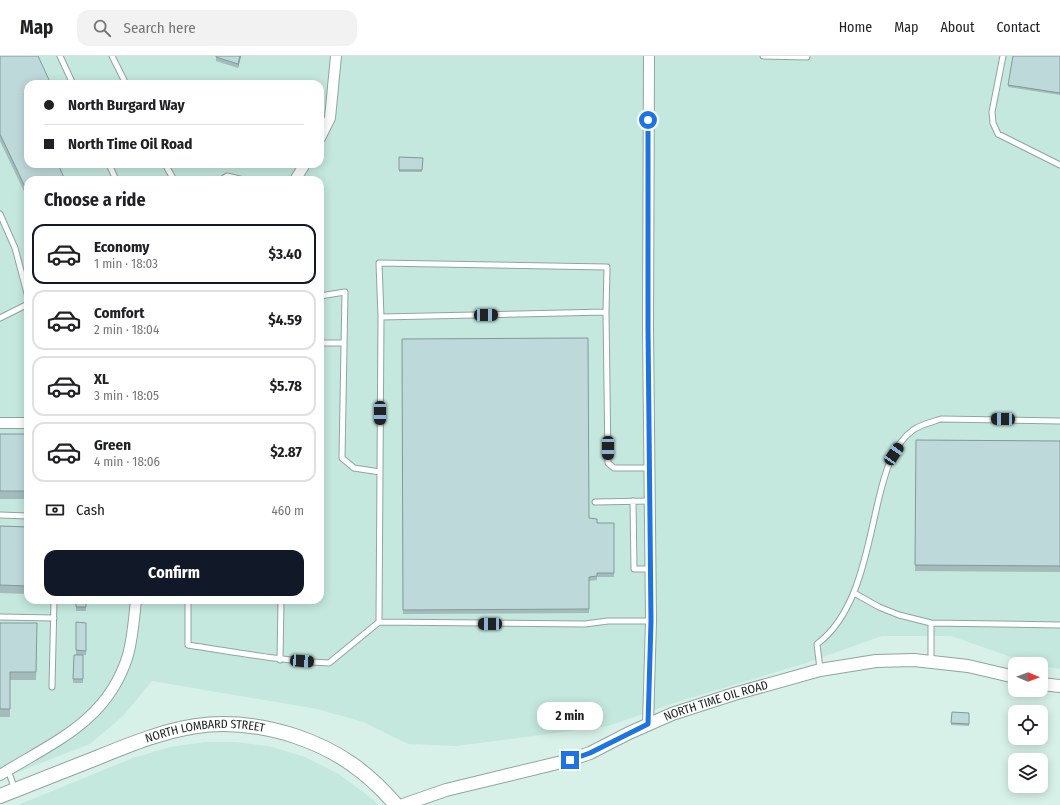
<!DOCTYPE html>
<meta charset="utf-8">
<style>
body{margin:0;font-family:"Fira Sans Condensed",sans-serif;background:#f2f2f2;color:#202124;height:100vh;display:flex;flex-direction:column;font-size:15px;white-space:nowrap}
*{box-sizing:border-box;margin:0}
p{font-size:13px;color:#757577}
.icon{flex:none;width:22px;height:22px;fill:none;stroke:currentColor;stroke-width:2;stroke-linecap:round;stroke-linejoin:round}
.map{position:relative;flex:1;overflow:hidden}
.details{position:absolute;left:24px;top:120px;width:300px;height:428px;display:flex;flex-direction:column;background:#fff;border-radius:12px;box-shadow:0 2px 10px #0003}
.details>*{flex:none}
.top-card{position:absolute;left:24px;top:24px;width:300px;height:88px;border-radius:12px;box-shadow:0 2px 10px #0003;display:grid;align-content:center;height:88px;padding:0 20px;background:#fff}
.needle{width:26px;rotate:91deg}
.tools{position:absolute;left:1008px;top:601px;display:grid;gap:8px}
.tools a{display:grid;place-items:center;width:40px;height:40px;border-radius:8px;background:#fff;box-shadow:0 2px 10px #0003;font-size:20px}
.end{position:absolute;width:18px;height:18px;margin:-9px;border:5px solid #1a73e8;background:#fff;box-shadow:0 0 0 2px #fff}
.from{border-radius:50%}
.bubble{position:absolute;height:28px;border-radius:12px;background:#fff;box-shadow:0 2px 10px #0003;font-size:13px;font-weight:700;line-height:28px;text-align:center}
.car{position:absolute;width:12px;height:24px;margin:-12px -6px;border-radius:5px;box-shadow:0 0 3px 1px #0007;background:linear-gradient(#222 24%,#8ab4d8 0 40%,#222 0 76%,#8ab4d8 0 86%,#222 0)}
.top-card b{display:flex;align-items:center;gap:14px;height:38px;font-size:15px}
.top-card b+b{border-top:1px solid #e0e0e0}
.top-card i{width:10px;height:10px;background:#202124}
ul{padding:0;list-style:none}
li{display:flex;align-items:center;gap:12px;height:60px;margin:0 8px 6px;padding:0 12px;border:2px solid #e0e0e0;border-radius:12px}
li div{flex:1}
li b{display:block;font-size:15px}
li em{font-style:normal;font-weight:700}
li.active{border-color:#111827}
li>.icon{width:36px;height:36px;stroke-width:1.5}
h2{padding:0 20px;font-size:18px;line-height:48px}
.pay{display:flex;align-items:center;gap:10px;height:44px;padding:0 20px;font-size:15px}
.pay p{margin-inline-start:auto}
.button{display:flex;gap:8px;margin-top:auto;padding:8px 20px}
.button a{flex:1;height:46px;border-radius:12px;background:#111827;color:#fff;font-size:16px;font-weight:700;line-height:46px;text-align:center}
header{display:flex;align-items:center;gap:24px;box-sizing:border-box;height:56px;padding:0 20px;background:#fff;border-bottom:1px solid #e0e0e0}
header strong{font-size:19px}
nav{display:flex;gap:22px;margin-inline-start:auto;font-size:14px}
.search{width:280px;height:36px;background:#f2f2f2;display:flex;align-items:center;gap:10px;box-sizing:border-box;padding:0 14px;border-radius:12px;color:#757577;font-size:15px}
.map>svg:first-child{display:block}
</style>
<header>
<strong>Map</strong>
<div class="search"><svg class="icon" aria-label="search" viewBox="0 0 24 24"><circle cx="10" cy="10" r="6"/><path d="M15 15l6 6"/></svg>Search here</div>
<nav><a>Home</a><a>Map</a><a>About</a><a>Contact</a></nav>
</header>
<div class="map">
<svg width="1060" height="749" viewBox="0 0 1060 749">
<rect width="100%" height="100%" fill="#d7f1e9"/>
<path fill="#c4e8dd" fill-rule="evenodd" d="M0,0H1060V613L1041,610V608H1031L951,580H882L803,608L680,645L608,670L456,690L408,688L363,666L317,653L152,625L123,660L90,688L0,723ZM28,28H320V108H28ZM28,124H320V544H28Z
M205,686H235L269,690L305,701L337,717L374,744L378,749H18L133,702L170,691Z"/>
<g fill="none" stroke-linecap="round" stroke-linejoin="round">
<defs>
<path id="service" d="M60,0L73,28
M112,0L126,28
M763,0L807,1
M1003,0L992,56L993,67L998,78L1060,109
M109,108L116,124
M165,108L174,124
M221,124L227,120L244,124
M0,158L15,192L28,241
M320,240L345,236L342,402L354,412L380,416
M381,261L379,207L607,211L606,256
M0,262L28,248
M320,287H344
M633,445L634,513H650
M595,446L650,445
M0,459L28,460
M854,537L879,551L899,559L931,567L1060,569
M188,544V589C235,596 281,605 329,607L379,566L585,568L608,565H651
M0,561L54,562
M379,566L381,261L606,256L608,407L614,412H649
M280,604L281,544
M931,605V567
M820,613L817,588C858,558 867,492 878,446C884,421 891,390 913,374C922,368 932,366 941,363L1060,365
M52,631L54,544
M8,714L15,734"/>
<path id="minor" d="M320,82L330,62L336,0
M295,124L305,108
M0,367H28
M648,668L651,565L648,272L649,0
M0,719C55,685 108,665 128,599C133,581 134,562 136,544"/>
<g id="tertiary">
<path d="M1041,628L1060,630"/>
<path id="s1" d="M403,749L446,734L570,704L590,697L629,677L672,658L734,638L820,614L876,605L914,604L968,610L1015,621"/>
</g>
<g id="secondary">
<path id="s2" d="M0,740C33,727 66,714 99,701C170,672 218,655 295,680C337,694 368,716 396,749"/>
</g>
</defs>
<use href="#service" stroke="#8ea69f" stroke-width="7"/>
<use href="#minor" stroke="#8ea69f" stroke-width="12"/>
<use href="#tertiary" stroke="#8ea69f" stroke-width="14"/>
<use href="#secondary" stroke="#8ea69f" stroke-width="16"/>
<use href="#service" stroke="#fff" stroke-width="5"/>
<use href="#minor" stroke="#fff" stroke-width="10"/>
<use href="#tertiary" stroke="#fff" stroke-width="12"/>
<use href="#secondary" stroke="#fff" stroke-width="14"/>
</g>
<path fill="#a3bbbb" d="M0,0L50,28H28V144L0,85Z
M241,0L238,12L216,5V1Z
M1060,0V39L1008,31V29Z
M399,101L423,102L422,116H399Z
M402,283L589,462L597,467H614V521H597V524L589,525V557L403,558Z
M0,378H28V443H0Z
M916,384L1060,385V516L915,515Z
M0,470L28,471V538L0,537Z
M76,544H86V555H76Z
M76,566L86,567V599H76Z
M0,567H37L36,624H10V661H0Z
M74,599H83V627H73Z
M952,656L969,657V670L951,669Z"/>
<path fill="#859899" d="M240,0H241L238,12V8Z
M28,37V44L24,46V38Z"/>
<path fill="#bed9da" stroke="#859899" d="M0,0H38L50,26L46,28H28V37L24,38L28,46V108H58L65,124H28V137L0,78Z
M216,0H240L238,8L216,1Z
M1013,0H1060V37L1008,29Z
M399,101L423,102L422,114H399Z
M588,282L589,462L597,463V467H614V517H597V520L589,521V553L403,554L402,283Z
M0,378H28V435H0Z
M916,384L1060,385V510L915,509Z
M0,470L28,471V530L0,529Z
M76,544H86V551H76Z
M76,566L86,567V595L76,594Z
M0,567H37L36,616H10V653H0Z
M74,599H83V623H73Z
M952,656L969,657V668L951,667Z"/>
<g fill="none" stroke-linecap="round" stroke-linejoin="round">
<path stroke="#1a73e8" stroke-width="5" d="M570,704L590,697L648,668L651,565L648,272V64"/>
</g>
<g text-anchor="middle" stroke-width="4" stroke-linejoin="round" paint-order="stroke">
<g font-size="12" fill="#18211f" stroke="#e4fef6">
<text dy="4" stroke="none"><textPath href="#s1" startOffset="331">NORTH TIME OIL ROAD</textPath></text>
<text dy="4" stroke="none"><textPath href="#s2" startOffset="217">NORTH LOMBARD STREET</textPath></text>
</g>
</g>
</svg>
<div class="tools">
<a><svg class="needle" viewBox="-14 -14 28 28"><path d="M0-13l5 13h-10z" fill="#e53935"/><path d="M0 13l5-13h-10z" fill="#757577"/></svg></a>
<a><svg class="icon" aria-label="locate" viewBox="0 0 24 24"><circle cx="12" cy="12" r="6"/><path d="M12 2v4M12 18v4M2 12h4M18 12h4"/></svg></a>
<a><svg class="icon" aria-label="layers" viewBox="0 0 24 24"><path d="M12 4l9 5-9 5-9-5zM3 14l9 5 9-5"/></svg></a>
</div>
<i class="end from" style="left:648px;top:64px"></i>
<i class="end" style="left:570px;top:704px"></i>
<div class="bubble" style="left:537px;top:646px;width:66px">2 min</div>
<i class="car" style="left:486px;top:259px;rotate:89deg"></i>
<i class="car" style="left:380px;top:357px;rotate:180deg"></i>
<i class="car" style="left:1003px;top:363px;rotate:271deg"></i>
<i class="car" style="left:608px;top:392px;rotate:180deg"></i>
<i class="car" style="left:894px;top:398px;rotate:34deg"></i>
<i class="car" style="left:490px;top:568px;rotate:270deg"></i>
<i class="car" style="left:302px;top:605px;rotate:94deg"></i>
<div class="top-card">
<b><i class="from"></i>North Burgard Way</b>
<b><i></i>North Time Oil Road</b>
</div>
<section class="details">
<h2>Choose a ride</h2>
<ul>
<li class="active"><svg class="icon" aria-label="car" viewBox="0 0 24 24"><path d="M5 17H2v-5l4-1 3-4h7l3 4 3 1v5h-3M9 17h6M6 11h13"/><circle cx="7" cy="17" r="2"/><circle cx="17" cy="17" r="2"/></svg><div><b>Economy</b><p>1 min · 18:03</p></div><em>$3.40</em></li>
<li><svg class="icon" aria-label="car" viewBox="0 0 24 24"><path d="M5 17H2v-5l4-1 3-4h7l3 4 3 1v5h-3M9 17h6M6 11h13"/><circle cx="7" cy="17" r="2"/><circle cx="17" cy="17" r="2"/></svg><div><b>Comfort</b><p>2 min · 18:04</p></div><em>$4.59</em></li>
<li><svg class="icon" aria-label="car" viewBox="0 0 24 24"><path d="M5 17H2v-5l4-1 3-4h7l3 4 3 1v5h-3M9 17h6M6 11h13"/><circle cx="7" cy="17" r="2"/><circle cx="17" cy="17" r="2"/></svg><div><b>XL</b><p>3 min · 18:05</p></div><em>$5.78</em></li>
<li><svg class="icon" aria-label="car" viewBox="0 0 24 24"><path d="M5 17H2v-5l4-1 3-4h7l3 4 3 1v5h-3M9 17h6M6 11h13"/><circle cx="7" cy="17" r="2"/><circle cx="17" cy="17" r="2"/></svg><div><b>Green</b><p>4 min · 18:06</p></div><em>$2.87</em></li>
</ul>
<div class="pay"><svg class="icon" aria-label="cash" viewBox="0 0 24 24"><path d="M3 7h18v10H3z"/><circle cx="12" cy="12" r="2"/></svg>Cash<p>460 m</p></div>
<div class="button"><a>Confirm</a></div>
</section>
</div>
